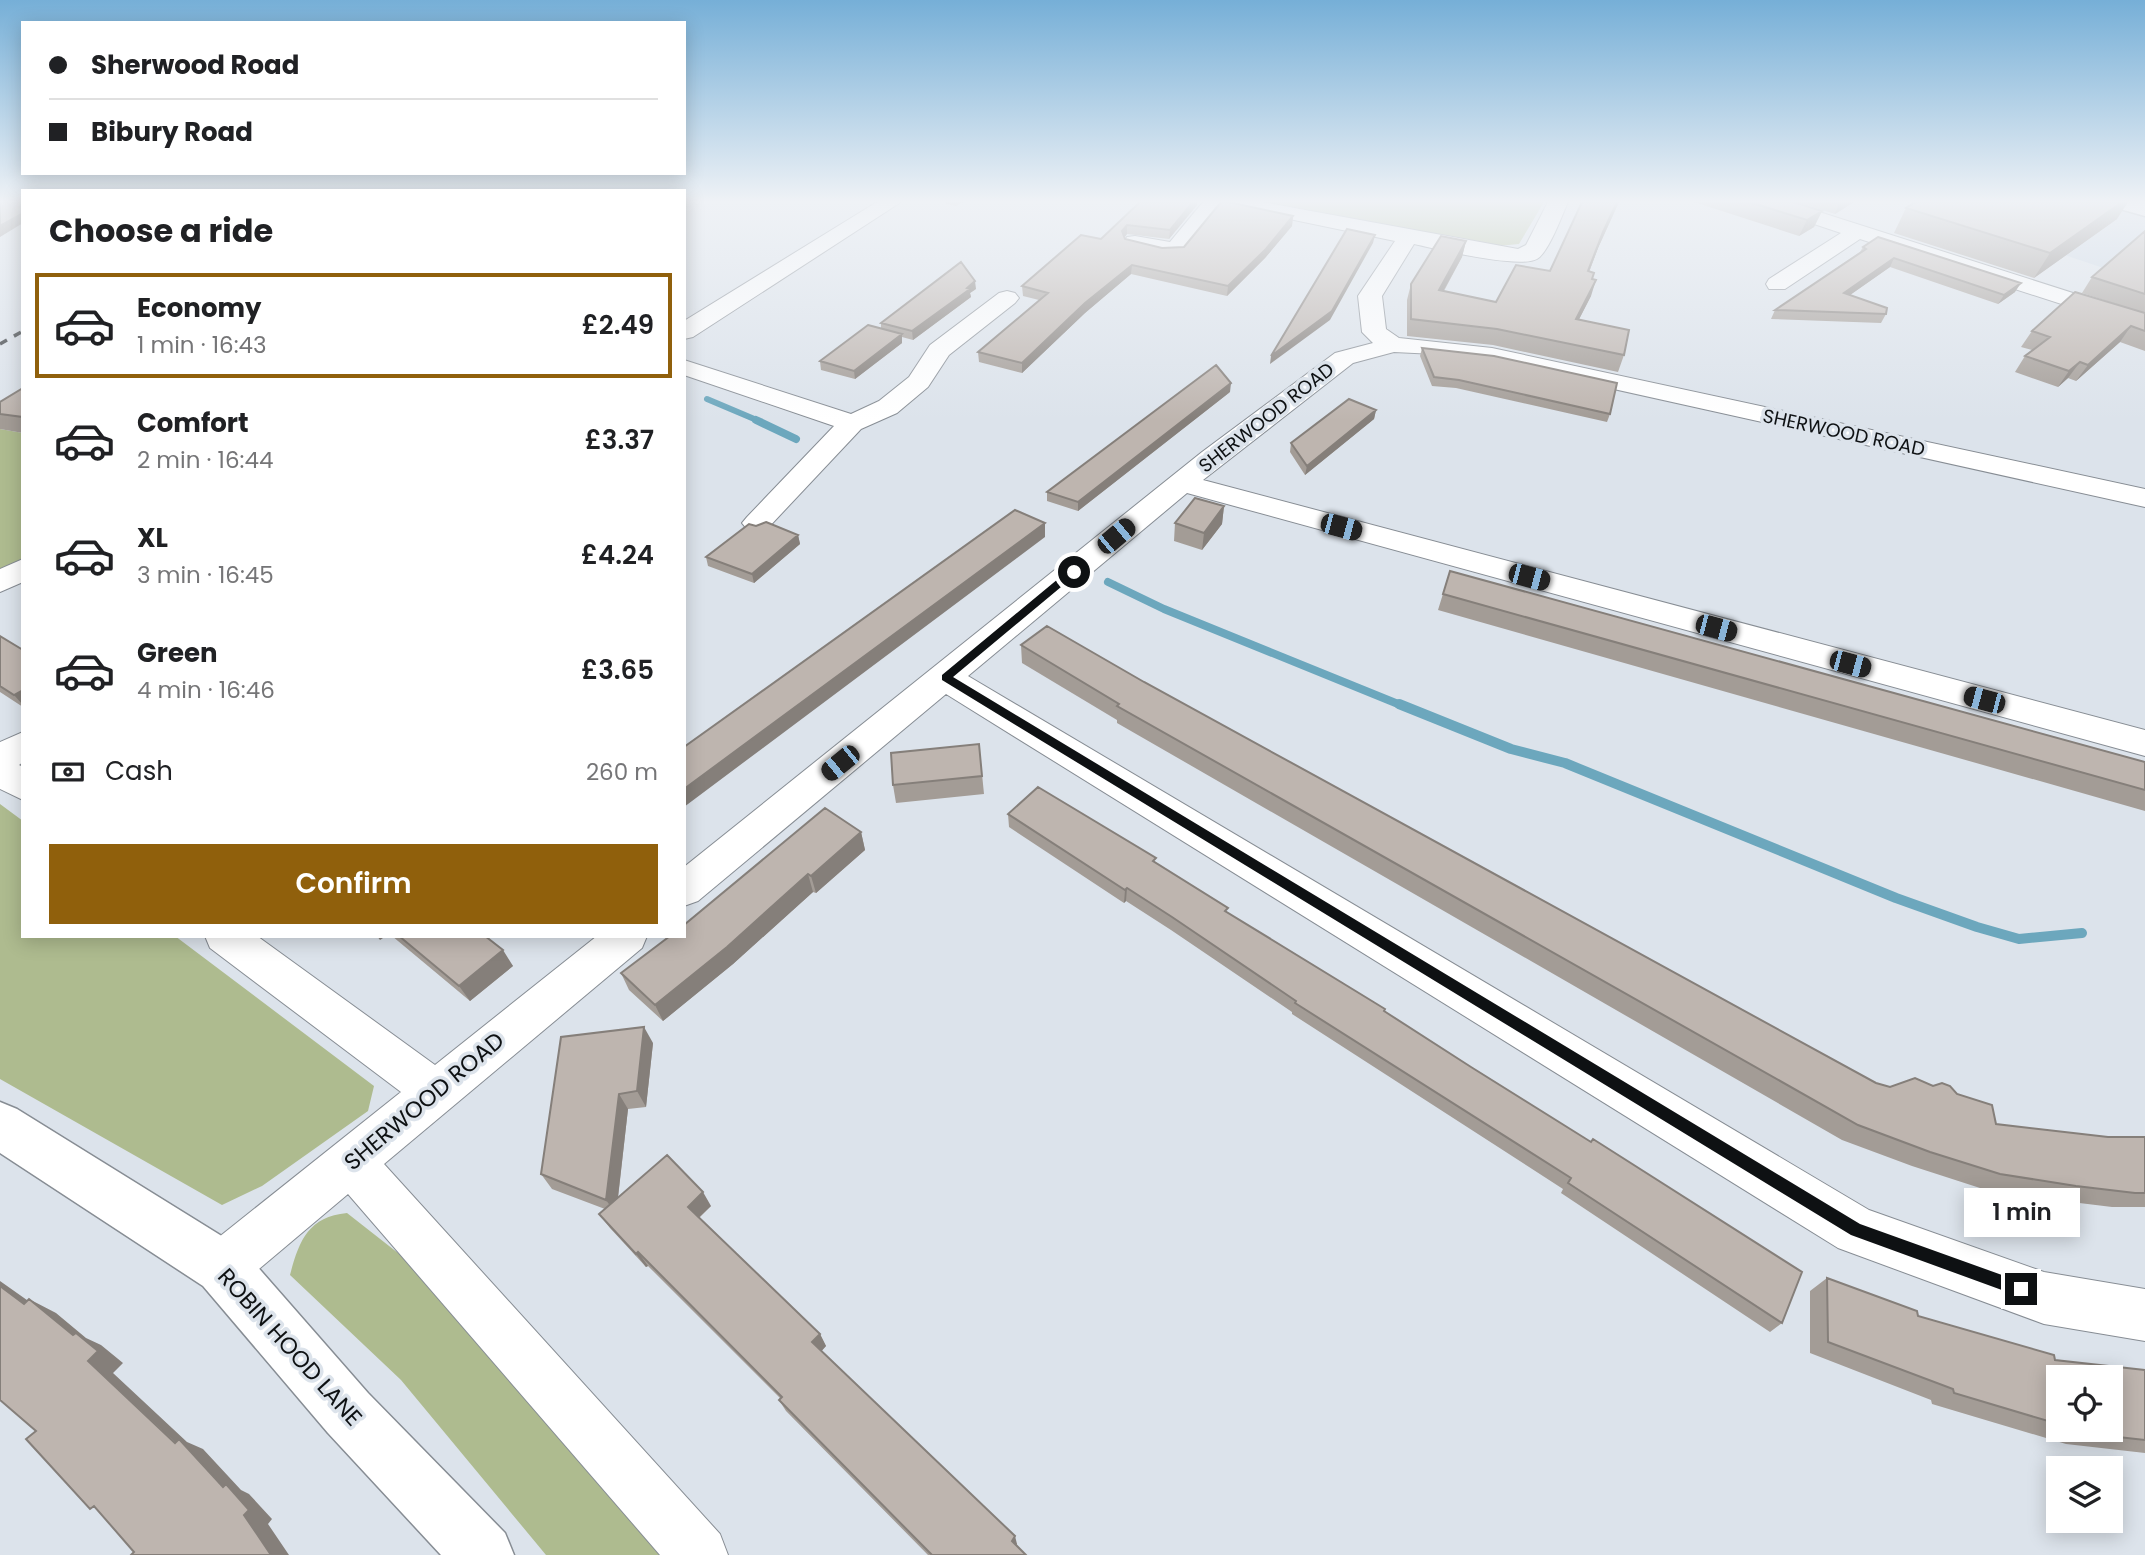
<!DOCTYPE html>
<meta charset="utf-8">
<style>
body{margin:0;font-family:Poppins,sans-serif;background:#f2f2f2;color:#202124;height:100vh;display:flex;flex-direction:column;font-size:26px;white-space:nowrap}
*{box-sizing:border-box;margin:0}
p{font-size:23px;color:#757577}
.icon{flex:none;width:38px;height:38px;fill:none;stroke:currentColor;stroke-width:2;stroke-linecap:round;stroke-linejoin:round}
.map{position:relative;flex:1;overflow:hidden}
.drawer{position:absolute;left:21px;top:189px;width:665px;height:749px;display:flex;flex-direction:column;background:#fff;border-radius:0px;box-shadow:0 4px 18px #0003}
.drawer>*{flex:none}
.hud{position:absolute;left:21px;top:21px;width:665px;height:154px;border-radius:0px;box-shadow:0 4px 18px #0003;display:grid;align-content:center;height:154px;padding:0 28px;background:#fff}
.tools{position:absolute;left:2046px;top:1365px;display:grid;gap:14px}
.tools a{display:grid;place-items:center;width:77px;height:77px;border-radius:0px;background:#fff;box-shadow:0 4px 18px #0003;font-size:35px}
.end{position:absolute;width:32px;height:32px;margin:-16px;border:9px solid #0e1113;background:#fff;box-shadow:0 0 0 4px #fff}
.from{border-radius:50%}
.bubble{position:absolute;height:49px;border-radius:0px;background:#fff;box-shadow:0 4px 18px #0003;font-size:23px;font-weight:600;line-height:49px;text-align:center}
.car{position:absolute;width:21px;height:42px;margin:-21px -10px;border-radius:9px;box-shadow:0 0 5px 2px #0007;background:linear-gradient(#222 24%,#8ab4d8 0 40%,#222 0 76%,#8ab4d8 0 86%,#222 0)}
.hud b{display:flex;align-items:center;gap:24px;height:66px;font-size:26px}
.hud b+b{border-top:2px solid #e0e0e0}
.hud i{width:18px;height:18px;background:#202124}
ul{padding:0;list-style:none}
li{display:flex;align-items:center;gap:21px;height:105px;margin:0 14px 10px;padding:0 14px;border:4px solid transparent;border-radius:0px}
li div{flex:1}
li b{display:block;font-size:26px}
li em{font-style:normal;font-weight:600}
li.on{border-color:#90600c}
li>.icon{width:63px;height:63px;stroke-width:1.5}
h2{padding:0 28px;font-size:32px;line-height:84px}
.pay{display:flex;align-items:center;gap:18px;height:77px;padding:0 28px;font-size:26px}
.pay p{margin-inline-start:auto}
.button{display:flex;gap:14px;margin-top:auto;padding:14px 28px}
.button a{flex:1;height:80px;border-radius:0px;background:#90600c;color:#fff;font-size:28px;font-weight:600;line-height:80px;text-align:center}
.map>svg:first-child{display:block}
</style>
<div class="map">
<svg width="2145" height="1555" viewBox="0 0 2145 1555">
<rect width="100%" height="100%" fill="#dce3eb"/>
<path fill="#cad6e4" d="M1907,202H2095L2145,217V282Z"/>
<path fill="#aebb8f" d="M1256,202H1544L1519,244L1498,246Z
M0,429L23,433V558L0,572Z
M0,804L23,821V936H175L374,1086L368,1111L262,1186L222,1205L0,1079Z
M347,1213L449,1293L678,1555H546L401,1380L290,1275C299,1241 308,1217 347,1213Z"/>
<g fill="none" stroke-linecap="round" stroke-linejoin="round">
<path stroke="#6ca7bd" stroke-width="6" d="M707,399L759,421"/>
<path stroke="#6ca7bd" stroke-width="8" d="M756,420L796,439
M1108,582L1164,609L1403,706"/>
<path stroke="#6ca7bd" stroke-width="10" d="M1399,704L1511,749L1565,763L1896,898L1977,927L2019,939L2082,933"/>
<defs>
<path id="minor" d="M877,202H901L693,337L684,339V321Z
M1203,202H1262L1518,249L1526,245L1548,202H1568C1562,215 1549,252 1537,259C1519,269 1437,249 1414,244L1382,296L1386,329L1399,338L1492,348L2145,489V507L1492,362L1435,354L1394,352L1353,363L1203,480L2145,730V756L1187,493L968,676L1869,1210L2044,1272L2145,1289V1341L2044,1324L1838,1248L946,694L698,901L684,906V867L1202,452L1335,353L1373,343L1362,332L1358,296L1395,241L1222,205L1183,254C1166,258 1144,251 1127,247L1124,242L1127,237L1135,236L1170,242Z
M1757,202H1788L2145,316V331L1860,239L1785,289H1769L1766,284L1769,279L1841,233L1760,206Z
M1007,291L1015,293L1019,298L1015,303L949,355L928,387L897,413L861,429L767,529L757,532L747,529L742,523L747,517L834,426L684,375V360L851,414L879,401L909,377L930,345L999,293Z
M23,559V582L0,592V569Z
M23,732V762L19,765L23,767V800L0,789V742Z
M205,936H257L435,1065L597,936H647L642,948L384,1164L720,1534L728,1555H660L348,1194L240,1285L222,1292L204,1285L197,1267L204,1249L401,1092L210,948Z"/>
<path id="major" d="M0,1102L17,1109L241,1248L368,1393L505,1533L514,1555H441L328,1433L203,1286L0,1153Z"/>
<path id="highway" d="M2110,202H2145V216L2113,207Z"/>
</defs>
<use href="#minor" stroke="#878d94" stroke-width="2"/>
<use href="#major" stroke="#878d94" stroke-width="3"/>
<use href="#highway" stroke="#878d94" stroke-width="3"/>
<use href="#minor" fill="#fff" fill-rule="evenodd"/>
<use href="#major" fill="#fff" fill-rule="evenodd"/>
<use href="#highway" fill="#fff" fill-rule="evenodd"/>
<path stroke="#313538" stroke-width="3.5" stroke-dasharray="8 8" stroke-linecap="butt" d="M0,344L23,331"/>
</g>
<path fill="#a39c96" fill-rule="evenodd" d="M945,202H963L956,206L946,204Z
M1140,202L1197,205L1169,239L1127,234L1124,237L1125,239L1162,248L1184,247L1293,216L1292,226L1265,258L1227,296L1131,274L1085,313L1022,373L979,362L978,352L1039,300L1023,296L1022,286L1101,239Z
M1582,202H1619L1598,248L1589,272L1592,279L1591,296L1579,319L1624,355L1618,372L1493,345L1407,336V300L1411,284L1466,241L1462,257L1444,291L1496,302L1550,271Z
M1694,202H1794L1822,211L1814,227L1799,236Z
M1797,202H1854L1835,214Z
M1906,208L2117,219L2034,278L1894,233Z
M2145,231V351L2120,342L2076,381L2068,378L2058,387L2015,372L2025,356L2032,350L2021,347L2032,331L2141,312L2082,293L2092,277Z
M1863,247L2015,292L1998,304L1890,267L1850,295L1886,314L1881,323L1771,319L1775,310L1860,252Z
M976,289L970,293L971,297L913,340L902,337V343L855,379L821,370L820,361L881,329V323Z
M1422,348L1610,414L1607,422L1456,388L1432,386L1420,356Z
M23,388V433L0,429V402Z
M1230,392L1078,511L1047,501V492Z
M1376,410L1374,419L1305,475L1290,452L1291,443Z
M1224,506L1222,524L1202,550L1174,541L1175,523Z
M798,535L800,544L754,583L708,566L706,557Z
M1450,571L2145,762V811L1438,610Z
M0,636L23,650V707L0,692Z
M1021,645L1144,682L1876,1083L1890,1087L1933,1086L1957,1094L1996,1124L2108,1137H2145V1207H2112L2055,1200L1980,1188L1912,1166L1842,1140L1117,723V720L1022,663Z
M979,744L984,794L896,803L893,785Z
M1008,814L1155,863L1227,912L1384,1012L1782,1323L1770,1332L1561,1193L1563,1189L1292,1014V1012L1171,930L1126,901L1124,903L1009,827Z
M861,832L865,850L816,893L813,892L733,964L663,1021L629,990L621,973Z
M392,936H485L513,966L470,1001Z
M653,1043L646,1107L628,1109L618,1198L711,1206L699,1218L820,1334L826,1346L821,1351L1017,1544L1016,1545L1026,1555H928L786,1411L779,1400L781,1399L648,1266L646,1267L610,1228L599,1214L605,1209L552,1189L541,1174Z
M1827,1278L1918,1316L2055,1360L2145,1370V1453L2066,1444L1932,1404L1931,1400L1810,1353V1291ZM2058,1377L2110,1430H2058Z"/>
<path fill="#857f7a" d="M1191,202H1197V205L1169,239L1170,230Z
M1617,202H1619L1598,248L1583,288L1603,232Z
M1840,202H1854L1835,214Z
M2122,202H2128L2117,219L2034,278L2050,253Z
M1822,211L1814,227L1799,236L1807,220Z
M23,213V223L0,237V226Z
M1293,216L1292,226L1265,258L1227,296L1228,286Z
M1127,225V234L1122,241V231Z
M1375,235L1373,243L1330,320L1270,364L1271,356Z
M1466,241L1462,257L1435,306L1439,290Z
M1894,258L1890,267L1840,302L1844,293Z
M1132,265L1131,274L1085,313L1022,373V363L1085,303Z
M1596,280L1591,296L1571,335L1576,319Z
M975,281L976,289L970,293L971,297L913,340L912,331Z
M2021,283L2015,292L1998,304L2004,295Z
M2131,326L2120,342L2076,381L2088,365Z
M902,334V343L855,379L854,371Z
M2080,362L2068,378L2058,387L2069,371Z
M1231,383L1230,392L1078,511V502Z
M1376,410L1374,419L1305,475L1307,466Z
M1224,506L1222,524L1202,550L1204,533Z
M1045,523V537L684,807V789Z
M798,535L800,544L754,583L752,574Z
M23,690V705L14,695Z
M861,832L865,850L816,893L811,876Z
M808,874L813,892L733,964L663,1021L655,1005Z
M1127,888L1126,901L1124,903L1125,890Z
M377,936H386L380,940Z
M503,950L513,966L470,1001L459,986Z
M644,1027L653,1043L646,1107L637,1091Z
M619,1094L628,1109L616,1214L606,1200Z
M703,1192L711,1206L696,1220L688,1207Z
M638,1252L648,1266L646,1267L636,1254Z
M0,1281L51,1317L24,1304L0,1286Z
M29,1299L56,1313L86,1338L101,1345L123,1363L113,1373L187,1442L203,1449L241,1490L249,1494L272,1519L268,1524L289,1555H271L223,1487L88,1361L73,1335Z
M820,1334L826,1346L819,1354L812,1342Z
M1015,1536L1017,1544L1013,1549L1012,1541Z"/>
<path fill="#beb5af" stroke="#857f7a" stroke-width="2" d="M0,202H23V213L0,226Z
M1140,202H1193L1170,230L1127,225L1122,231L1125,239L1162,248L1184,247L1221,202H1229L1293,216L1266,249L1228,286L1132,265L1085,303L1022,363L978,352L1048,293L1022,286L1081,235L1101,239Z
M1582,202H1617L1603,232L1588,271L1594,273L1592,279L1596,280L1576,319L1629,330L1624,355L1497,329L1411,319V284L1441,236L1466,241L1439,290L1496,302L1516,265L1550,271Z
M1749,202H1794L1822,211L1807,220Z
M1915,202H2122L2050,253L1906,208Z
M1347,229L1375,235L1332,311L1271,356Z
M2145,231V294L2092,277Z
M1878,237L2021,283L2004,295L1894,258L1844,293L1887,308L1886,314L1775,310L1866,249L1863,247Z
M961,262L975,281L967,288L970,289L912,331L881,323Z
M2075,292L2145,313V331L2131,326L2088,365L2080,362L2069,371L2025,356L2050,337L2032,331Z
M868,325L902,334L854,371L820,361Z
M1422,348L1494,356L1617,383L1610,414L1459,380L1434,377Z
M1216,365L1231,383L1078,502L1047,492Z
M23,388V417L0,414V402Z
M1349,399L1376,410L1307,466L1291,443Z
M1195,498L1224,506L1204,533L1175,523Z
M1015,510L1045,523L684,789V747Z
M766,522L798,535L752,574L706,557L749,524L756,526Z
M1450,571L2145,762V790L1443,594Z
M1047,626L1144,682L1876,1083L1890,1087L1915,1078L1933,1086L1942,1083L1950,1086L1957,1094L1992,1105L1996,1124L2108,1137H2145V1193H2135L2076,1186L2000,1174L1930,1152L1858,1125L1117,706L1119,704L1021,645Z
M0,636L23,650V690L14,695L0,686Z
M979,744L982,776L893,785L891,753Z
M1038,787L1156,858L1153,861L1228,908L1225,911L1385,1009L1384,1011L1471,1067L1591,1142L1593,1139L1802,1272L1782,1323L1568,1183L1571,1178L1295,1003L1296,1001L1172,917L1127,888L1125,890L1008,814Z
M825,808L861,832L811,876L808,874L727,947L655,1005L621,973L670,936H684V925Z
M399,936H485L503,950L459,986Z
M644,1027L637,1091L619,1094L606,1200L541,1174L561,1037Z
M667,1155L703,1192L688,1207L820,1334L812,1342L1015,1536L1012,1541L1026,1555H932L779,1400L782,1397L638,1252L636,1254L599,1214Z
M1827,1278L1917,1311L1918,1316L2054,1355L2055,1360L2145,1370V1440L2091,1434L2078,1430H2110V1377H2058V1424L1954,1393L1953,1389L1828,1342Z
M0,1286L24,1304L29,1299L73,1335L76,1333L98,1351L88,1361L175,1443L179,1439L223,1487L226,1484L249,1510L244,1515L271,1555H131L134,1552L94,1506L90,1509L26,1439L36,1431L0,1400Z"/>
<linearGradient id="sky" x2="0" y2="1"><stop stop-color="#76afd7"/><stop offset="0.48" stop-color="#eff2f6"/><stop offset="1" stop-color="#eff2f6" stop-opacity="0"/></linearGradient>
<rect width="2145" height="420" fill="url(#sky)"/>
<path fill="#0e1113" d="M1070,569L1079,572L953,677L1860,1224L2027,1284L2029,1289L2027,1295L2021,1297L1851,1235L942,680V675Z"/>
<g text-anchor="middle" stroke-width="7" stroke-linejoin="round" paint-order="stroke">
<g font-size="19" fill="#0e1113" stroke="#dce3eb">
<text transform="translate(1266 417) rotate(-38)" y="7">SHERWOOD ROAD</text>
<text transform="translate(1844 432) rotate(12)" y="7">SHERWOOD ROAD</text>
</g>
<g font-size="23" fill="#0e1113" stroke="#dce3eb">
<text transform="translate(424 1101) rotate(-40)" y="8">SHERWOOD ROAD</text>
<text transform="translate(290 1347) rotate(48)" y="8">ROBIN HOOD LANE</text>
</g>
</g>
</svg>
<div class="tools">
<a><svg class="icon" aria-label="locate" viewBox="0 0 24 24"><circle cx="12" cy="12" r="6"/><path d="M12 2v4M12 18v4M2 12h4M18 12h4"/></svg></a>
<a><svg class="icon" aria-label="layers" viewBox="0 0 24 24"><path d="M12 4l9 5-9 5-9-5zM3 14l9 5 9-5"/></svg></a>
</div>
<i class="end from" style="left:1074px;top:572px"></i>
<i class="end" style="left:2021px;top:1289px"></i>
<div class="bubble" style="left:1964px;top:1188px;width:116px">1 min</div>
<i class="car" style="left:1341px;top:527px;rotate:105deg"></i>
<i class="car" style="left:1116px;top:536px;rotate:50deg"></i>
<i class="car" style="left:1529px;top:577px;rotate:105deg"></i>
<i class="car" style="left:1716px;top:628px;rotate:105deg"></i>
<i class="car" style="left:1850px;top:664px;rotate:105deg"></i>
<i class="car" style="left:1984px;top:700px;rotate:285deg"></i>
<i class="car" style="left:840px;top:763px;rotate:231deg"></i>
<div class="hud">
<b><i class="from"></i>Sherwood Road</b>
<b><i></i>Bibury Road</b>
</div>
<section class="drawer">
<h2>Choose a ride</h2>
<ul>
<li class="on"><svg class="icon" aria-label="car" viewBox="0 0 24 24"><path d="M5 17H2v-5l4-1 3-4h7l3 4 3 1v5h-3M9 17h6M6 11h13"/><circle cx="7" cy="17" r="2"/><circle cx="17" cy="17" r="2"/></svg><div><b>Economy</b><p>1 min · 16:43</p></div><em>£2.49</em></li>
<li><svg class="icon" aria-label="car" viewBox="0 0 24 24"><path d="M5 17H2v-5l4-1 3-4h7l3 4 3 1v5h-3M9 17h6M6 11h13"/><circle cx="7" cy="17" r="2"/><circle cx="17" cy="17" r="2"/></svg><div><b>Comfort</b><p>2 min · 16:44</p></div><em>£3.37</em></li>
<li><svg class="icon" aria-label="car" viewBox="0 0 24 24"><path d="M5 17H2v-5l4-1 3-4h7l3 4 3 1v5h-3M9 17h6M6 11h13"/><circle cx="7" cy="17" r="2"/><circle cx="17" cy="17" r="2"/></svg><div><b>XL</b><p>3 min · 16:45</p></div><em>£4.24</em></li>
<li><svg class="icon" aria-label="car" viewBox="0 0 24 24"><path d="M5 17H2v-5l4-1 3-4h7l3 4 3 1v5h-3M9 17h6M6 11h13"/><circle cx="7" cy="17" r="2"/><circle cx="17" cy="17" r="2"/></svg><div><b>Green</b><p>4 min · 16:46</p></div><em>£3.65</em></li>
</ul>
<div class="pay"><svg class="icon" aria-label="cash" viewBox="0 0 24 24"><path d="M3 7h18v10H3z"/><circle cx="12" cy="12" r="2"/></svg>Cash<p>260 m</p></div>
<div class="button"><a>Confirm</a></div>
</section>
</div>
